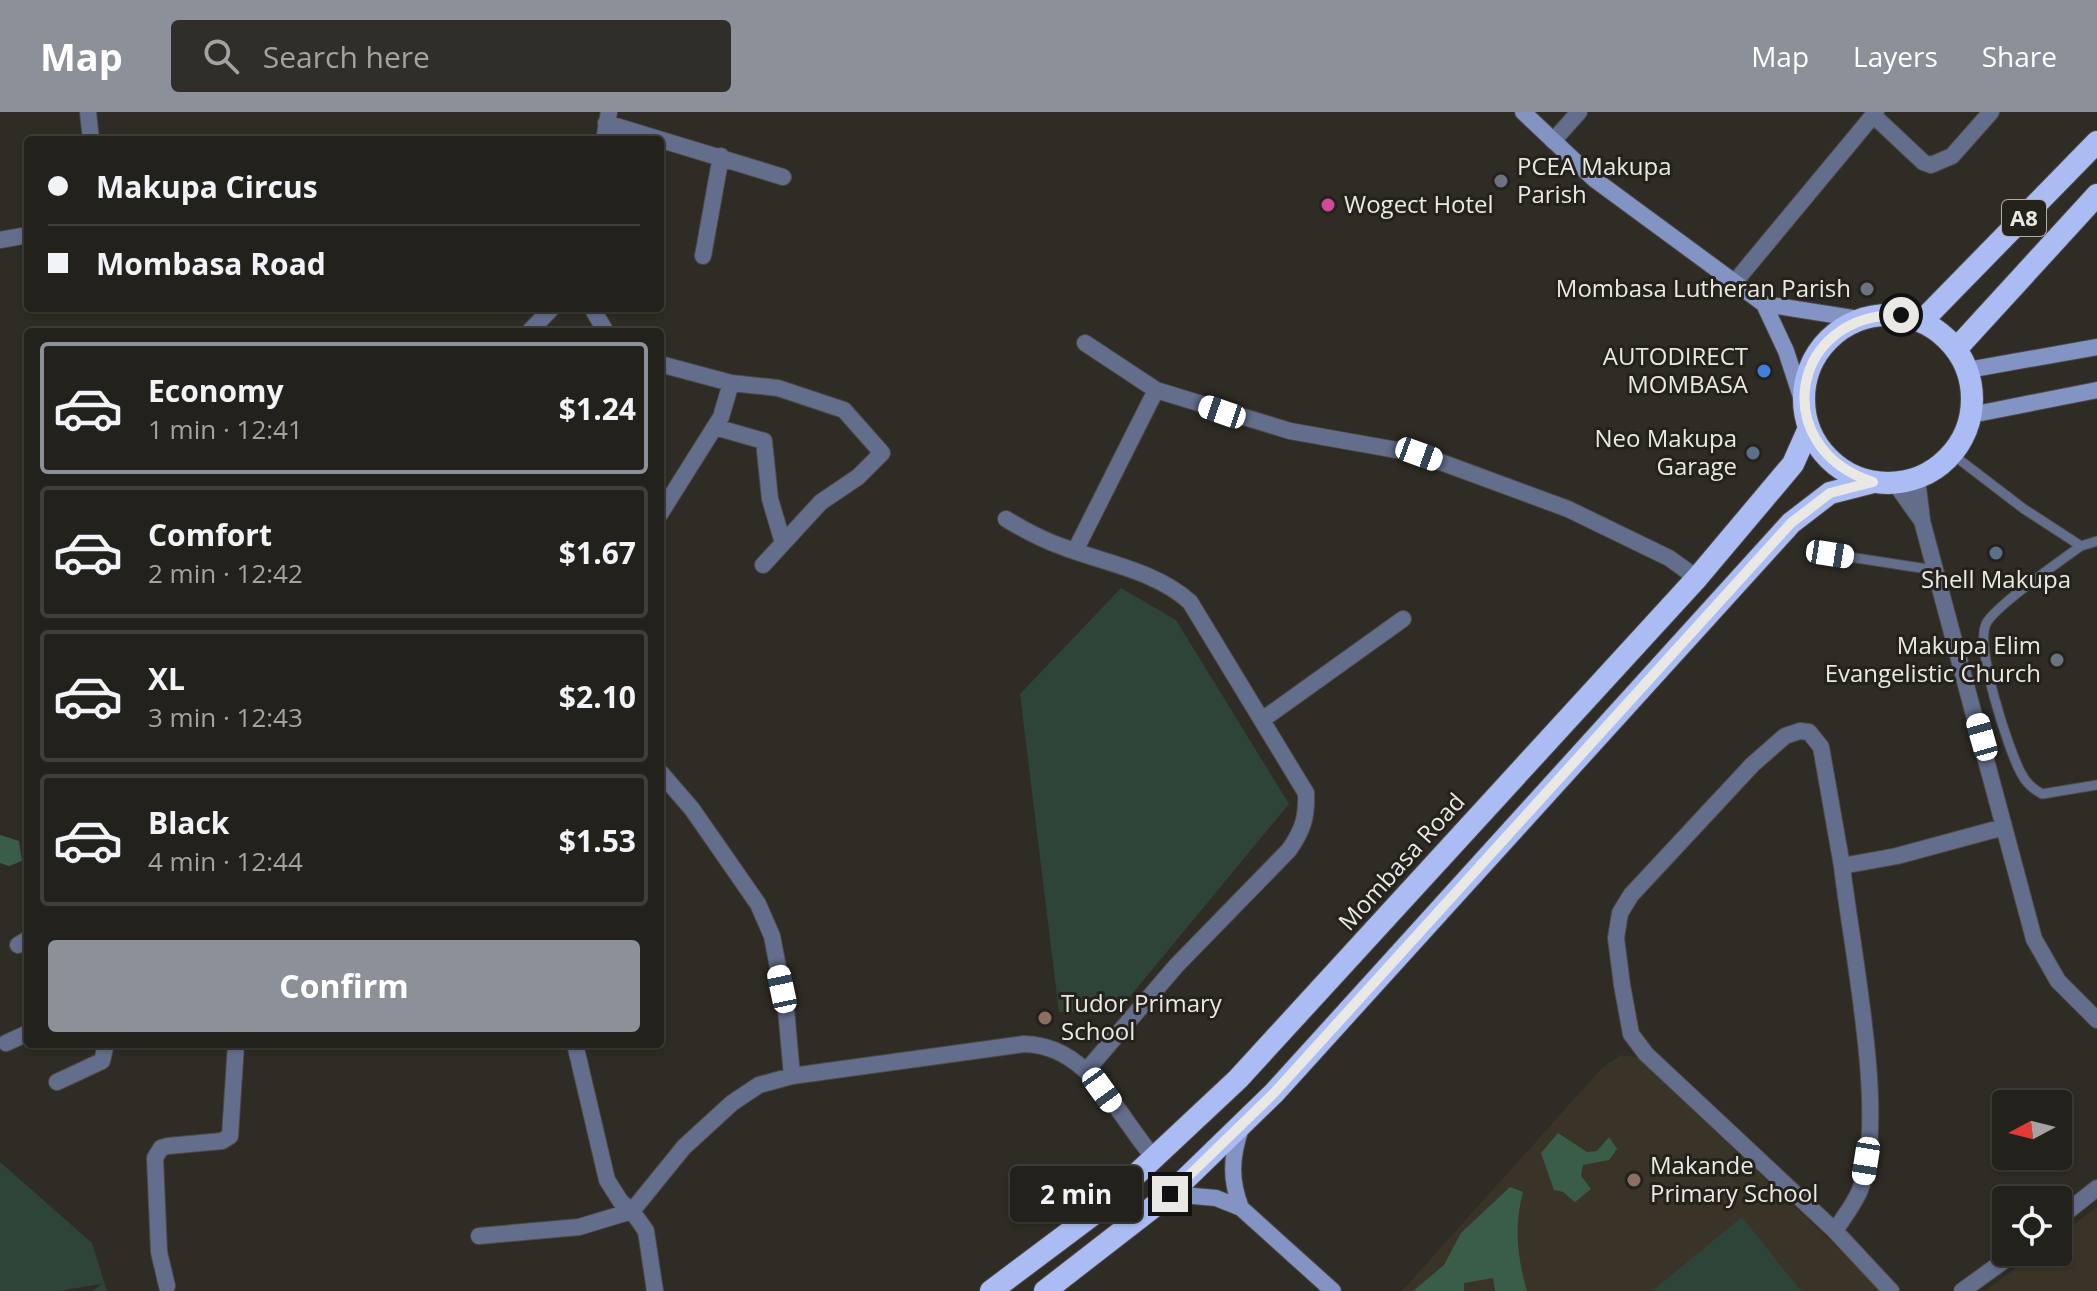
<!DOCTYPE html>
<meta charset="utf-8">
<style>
body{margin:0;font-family:"Open Sans",sans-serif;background:#2f2e29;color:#f1f3f6;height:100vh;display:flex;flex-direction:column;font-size:30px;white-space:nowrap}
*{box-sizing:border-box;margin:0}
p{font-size:26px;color:#a3a3a3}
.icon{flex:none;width:44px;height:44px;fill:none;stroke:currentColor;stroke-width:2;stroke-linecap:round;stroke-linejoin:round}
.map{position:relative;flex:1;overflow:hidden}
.sheet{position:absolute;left:24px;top:216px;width:640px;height:720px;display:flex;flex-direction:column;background:#23211c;border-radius:8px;box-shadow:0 2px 6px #0004,0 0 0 2px #403e3b}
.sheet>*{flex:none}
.top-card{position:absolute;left:24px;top:24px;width:640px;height:176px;border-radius:8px;box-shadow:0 2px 6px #0004,0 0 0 2px #403e3b;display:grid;align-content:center;height:176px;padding:0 24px;background:#23211c}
.needle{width:52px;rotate:263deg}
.tools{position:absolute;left:1992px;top:978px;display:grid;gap:16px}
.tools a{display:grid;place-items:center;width:80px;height:80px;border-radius:8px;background:#23211c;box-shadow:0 2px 6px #0004,0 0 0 2px #403e3b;font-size:40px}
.end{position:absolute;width:36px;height:36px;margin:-18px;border:10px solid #eae8e4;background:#111;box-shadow:0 0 0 4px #111}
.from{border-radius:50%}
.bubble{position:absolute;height:56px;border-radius:8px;background:#23211c;box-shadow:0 2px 6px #0004,0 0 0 2px #403e3b;font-size:26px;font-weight:700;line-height:56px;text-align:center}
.car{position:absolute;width:24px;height:48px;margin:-24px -12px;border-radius:10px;box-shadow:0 0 6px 2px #0007;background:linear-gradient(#fff 24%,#345 0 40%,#fff 0 76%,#345 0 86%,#fff 0)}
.top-card b{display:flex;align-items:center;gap:28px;height:76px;font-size:30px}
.top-card b+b{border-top:2px solid #403e3b}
.top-card i{width:20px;height:20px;background:#f1f3f6}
ul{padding:14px 0 0;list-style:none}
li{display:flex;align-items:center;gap:24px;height:132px;margin:0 16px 12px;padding:0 8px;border:4px solid #403e3b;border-radius:8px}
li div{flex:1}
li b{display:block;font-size:30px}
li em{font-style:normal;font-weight:700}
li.selected{border-color:#8c9099}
li>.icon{width:72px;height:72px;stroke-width:1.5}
.button{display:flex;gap:16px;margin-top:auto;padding:16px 24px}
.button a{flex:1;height:92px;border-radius:8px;background:#8c9099;color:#fff;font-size:32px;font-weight:700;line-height:92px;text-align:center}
header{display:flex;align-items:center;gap:48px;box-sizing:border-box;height:112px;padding:0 40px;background:#8c9099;color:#fff}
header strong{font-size:38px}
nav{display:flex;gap:44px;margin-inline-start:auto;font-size:28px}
.search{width:560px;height:72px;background:#2f2e29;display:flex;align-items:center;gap:20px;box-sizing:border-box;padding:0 28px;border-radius:8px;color:#a3a3a3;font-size:30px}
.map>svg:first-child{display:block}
</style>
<header>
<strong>Map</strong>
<div class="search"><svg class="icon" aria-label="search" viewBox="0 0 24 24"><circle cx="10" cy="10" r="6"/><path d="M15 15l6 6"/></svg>Search here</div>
<nav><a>Map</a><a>Layers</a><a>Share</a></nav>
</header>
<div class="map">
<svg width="2097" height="1179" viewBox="0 0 2097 1179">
<rect width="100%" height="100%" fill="#2f2c25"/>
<path fill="#3a3428" d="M1621,943L1637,945L1883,1179H1402L1601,957Z
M2097,1095V1179H1985L2037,1140H2058V1124Z"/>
<path fill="#2e4438" d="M1121,476L1176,508L1289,692L1118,899L1059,900L1020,582Z
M0,1050L92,1131L107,1179H93L101,1172L59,1179H0Z
M1742,1105L1801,1179H1652Z"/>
<path fill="#3a5d4a" d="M0,723L19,729L22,749L9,754L0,751Z
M1558,1021L1587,1040L1597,1039L1609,1025L1617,1037L1609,1048L1583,1053L1581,1064L1591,1077L1575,1090L1563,1080L1554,1078L1541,1041Z
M1510,1075L1523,1080C1514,1113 1517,1146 1527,1179H1495L1493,1166L1464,1171V1179H1413L1444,1153L1461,1121Z"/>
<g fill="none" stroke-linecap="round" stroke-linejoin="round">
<defs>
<path id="service" d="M1952,342L2024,397L2081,434
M2097,429L2081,434C2064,446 1993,496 1986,512C1975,535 2008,637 2021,661C2026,671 2032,676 2042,682L2097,673
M1830,442L1934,458"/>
<path id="minor" d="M88,0L91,28
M1874,4L1923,50L1931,53L1952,44L1991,0
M606,11L783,65
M604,28L609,0
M1553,29L1579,0
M0,128L28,123
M703,144L721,44
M1734,171L1876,0
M592,196L606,220
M529,220L552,196
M1085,231L1156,278L1290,319L1419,342L1568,397L1669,446L1697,466
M660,252L731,271L721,305L660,402
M731,271L778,276L844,298L882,341L858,365L821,390L763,453
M715,315L764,329L770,387L783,431
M1917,367L1922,408
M1895,371L1922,409L2034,827L2058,869L2097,908
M1006,407C1024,418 1043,428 1063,435C1105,451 1156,459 1190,490L1306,681C1307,705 1303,718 1289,738L1176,854L1087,958
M1075,439L1156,278
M1262,608L1403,507
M660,660L692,697L758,792L772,824L786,897L792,964
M18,833L28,827
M6,931L28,921
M575,932L607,1068L621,1090L632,1099L684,1035L732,991L759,973L792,964L1024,932C1089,933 1117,1003 1155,1047
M57,970L102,949L106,932
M2058,1107L2097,1076
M1835,1119C1843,1106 1855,1091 1860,1078C1888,1006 1851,835 1842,754
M479,1124L579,1115L632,1099L646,1119L655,1179
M167,1174L159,1140L155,1046L161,1036L168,1034L222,1029L230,1024L236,932
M1891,1179L1835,1119L1646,942L1631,922L1622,873L1616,826L1620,801L1631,783L1752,653L1785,624L1800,619L1809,620L1821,635L1842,754L1897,744L2004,715
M1962,1179L2016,1140"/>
<path id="secondary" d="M1523,0L1594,67L1764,192L1859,207
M1764,192L1786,239L1804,294
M1968,258L2097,235
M1971,303L2097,278
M1170,1082L1216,1086L1241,1096L1333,1179
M1241,1096C1230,1067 1231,1046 1241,1016"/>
<path id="trunk" d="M1804 287a84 84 0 1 1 168 0a84 84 0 1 1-168 0Z
M1922,209L2097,30
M1957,236L2097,83
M991,1179L1095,1101L1238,967L1697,466L1793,352L1809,316
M1045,1179L1170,1082L1274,981L1791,411L1830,381L1873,370"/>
</defs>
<use href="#service" stroke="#4d4a44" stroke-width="11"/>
<use href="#minor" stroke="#4d4a44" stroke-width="18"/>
<use href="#secondary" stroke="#4d4a44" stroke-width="18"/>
<use href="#trunk" stroke="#4d4a44" stroke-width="24"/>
<use href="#service" stroke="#636e8d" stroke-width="9"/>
<use href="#minor" stroke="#636e8d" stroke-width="16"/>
<use href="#secondary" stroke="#8293c4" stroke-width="16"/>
<use href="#trunk" stroke="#aabcf3" stroke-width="22"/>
</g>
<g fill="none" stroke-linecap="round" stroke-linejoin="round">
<path stroke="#eae8e4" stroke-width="10" d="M1170,1082L1274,981L1791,411L1830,381L1873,370C1767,336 1790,200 1901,203"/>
</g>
<g fill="#6b7280" stroke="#25221c" stroke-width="3">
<circle cx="1501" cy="69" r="8"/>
<circle cx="1867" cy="177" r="8"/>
<circle cx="2057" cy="548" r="8"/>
</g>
<circle fill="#d1479c" stroke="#25221c" stroke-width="3" cx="1328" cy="93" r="8"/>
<circle fill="#3f7fe0" stroke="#25221c" stroke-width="3" cx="1764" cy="259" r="8"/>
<g fill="#5c6f8a" stroke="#25221c" stroke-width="3">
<circle cx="1753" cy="341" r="8"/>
<circle cx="1996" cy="441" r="8"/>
</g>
<g fill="#8d6e63" stroke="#25221c" stroke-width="3">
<circle cx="1045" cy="906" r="8"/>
<circle cx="1634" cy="1068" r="8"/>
</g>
<g text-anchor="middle" stroke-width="6" stroke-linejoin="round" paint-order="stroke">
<rect fill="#25221c" stroke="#afada8" stroke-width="2" x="2002" y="88" width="44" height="36" rx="6"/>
<g font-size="22" font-weight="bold" fill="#eae8e4">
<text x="2024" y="114">A8</text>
</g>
<g font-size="24" fill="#eae8e4" stroke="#25221c" text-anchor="start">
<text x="1517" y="63">PCEA Makupa<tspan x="1517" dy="28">Parish</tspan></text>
<text x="1344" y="101">Wogect Hotel</text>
<text x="1851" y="185" text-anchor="end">Mombasa Lutheran Parish</text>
<text x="1748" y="253" text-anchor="end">AUTODIRECT<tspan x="1748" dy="28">MOMBASA</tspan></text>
<text x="1737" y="335" text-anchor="end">Neo Makupa<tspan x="1737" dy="28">Garage</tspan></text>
<text x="1996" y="476" text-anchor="middle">Shell Makupa</text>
<text x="2041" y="542" text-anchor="end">Makupa Elim<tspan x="2041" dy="28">Evangelistic Church</tspan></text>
<text x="1061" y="900">Tudor Primary<tspan x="1061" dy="28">School</tspan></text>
<text x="1650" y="1062">Makande<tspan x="1650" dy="28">Primary School</tspan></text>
</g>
<g font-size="24" fill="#eae8e4" stroke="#25221c">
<text transform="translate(1402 750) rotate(-48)" y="8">Mombasa Road</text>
</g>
</g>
</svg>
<div class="tools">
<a><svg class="needle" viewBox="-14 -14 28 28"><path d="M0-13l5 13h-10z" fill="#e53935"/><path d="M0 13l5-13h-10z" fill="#a3a3a3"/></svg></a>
<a><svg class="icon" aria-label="locate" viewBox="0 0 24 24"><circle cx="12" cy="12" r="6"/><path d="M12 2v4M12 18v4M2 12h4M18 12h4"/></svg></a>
</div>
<i class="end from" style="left:1901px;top:203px"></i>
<i class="end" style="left:1170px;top:1082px"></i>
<div class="bubble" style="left:1010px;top:1054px;width:132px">2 min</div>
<i class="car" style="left:1222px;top:300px;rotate:289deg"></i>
<i class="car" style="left:1419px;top:342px;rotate:110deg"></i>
<i class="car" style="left:1830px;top:442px;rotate:99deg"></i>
<i class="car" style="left:1982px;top:625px;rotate:344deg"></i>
<i class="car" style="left:782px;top:877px;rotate:348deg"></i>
<i class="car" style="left:1102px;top:978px;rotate:144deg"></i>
<i class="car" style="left:1866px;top:1049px;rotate:189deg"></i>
<div class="top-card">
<b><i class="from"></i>Makupa Circus</b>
<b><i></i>Mombasa Road</b>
</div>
<section class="sheet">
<ul>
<li class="selected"><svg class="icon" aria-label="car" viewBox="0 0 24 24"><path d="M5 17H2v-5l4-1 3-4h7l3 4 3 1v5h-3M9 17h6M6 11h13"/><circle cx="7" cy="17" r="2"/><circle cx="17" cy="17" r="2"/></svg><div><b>Economy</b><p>1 min · 12:41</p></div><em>$1.24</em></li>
<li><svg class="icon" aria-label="car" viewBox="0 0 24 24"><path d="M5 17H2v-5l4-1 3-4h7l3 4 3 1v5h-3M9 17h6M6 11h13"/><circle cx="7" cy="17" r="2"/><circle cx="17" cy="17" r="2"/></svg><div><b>Comfort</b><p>2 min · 12:42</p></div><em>$1.67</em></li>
<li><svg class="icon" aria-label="car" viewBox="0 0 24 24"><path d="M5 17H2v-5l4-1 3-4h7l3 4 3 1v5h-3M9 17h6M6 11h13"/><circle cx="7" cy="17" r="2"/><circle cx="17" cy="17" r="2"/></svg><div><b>XL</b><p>3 min · 12:43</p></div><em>$2.10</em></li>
<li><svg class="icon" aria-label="car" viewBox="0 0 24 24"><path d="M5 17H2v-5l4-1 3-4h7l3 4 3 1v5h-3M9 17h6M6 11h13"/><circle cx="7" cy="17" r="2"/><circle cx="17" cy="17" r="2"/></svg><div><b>Black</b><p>4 min · 12:44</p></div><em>$1.53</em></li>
</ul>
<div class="button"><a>Confirm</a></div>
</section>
</div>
